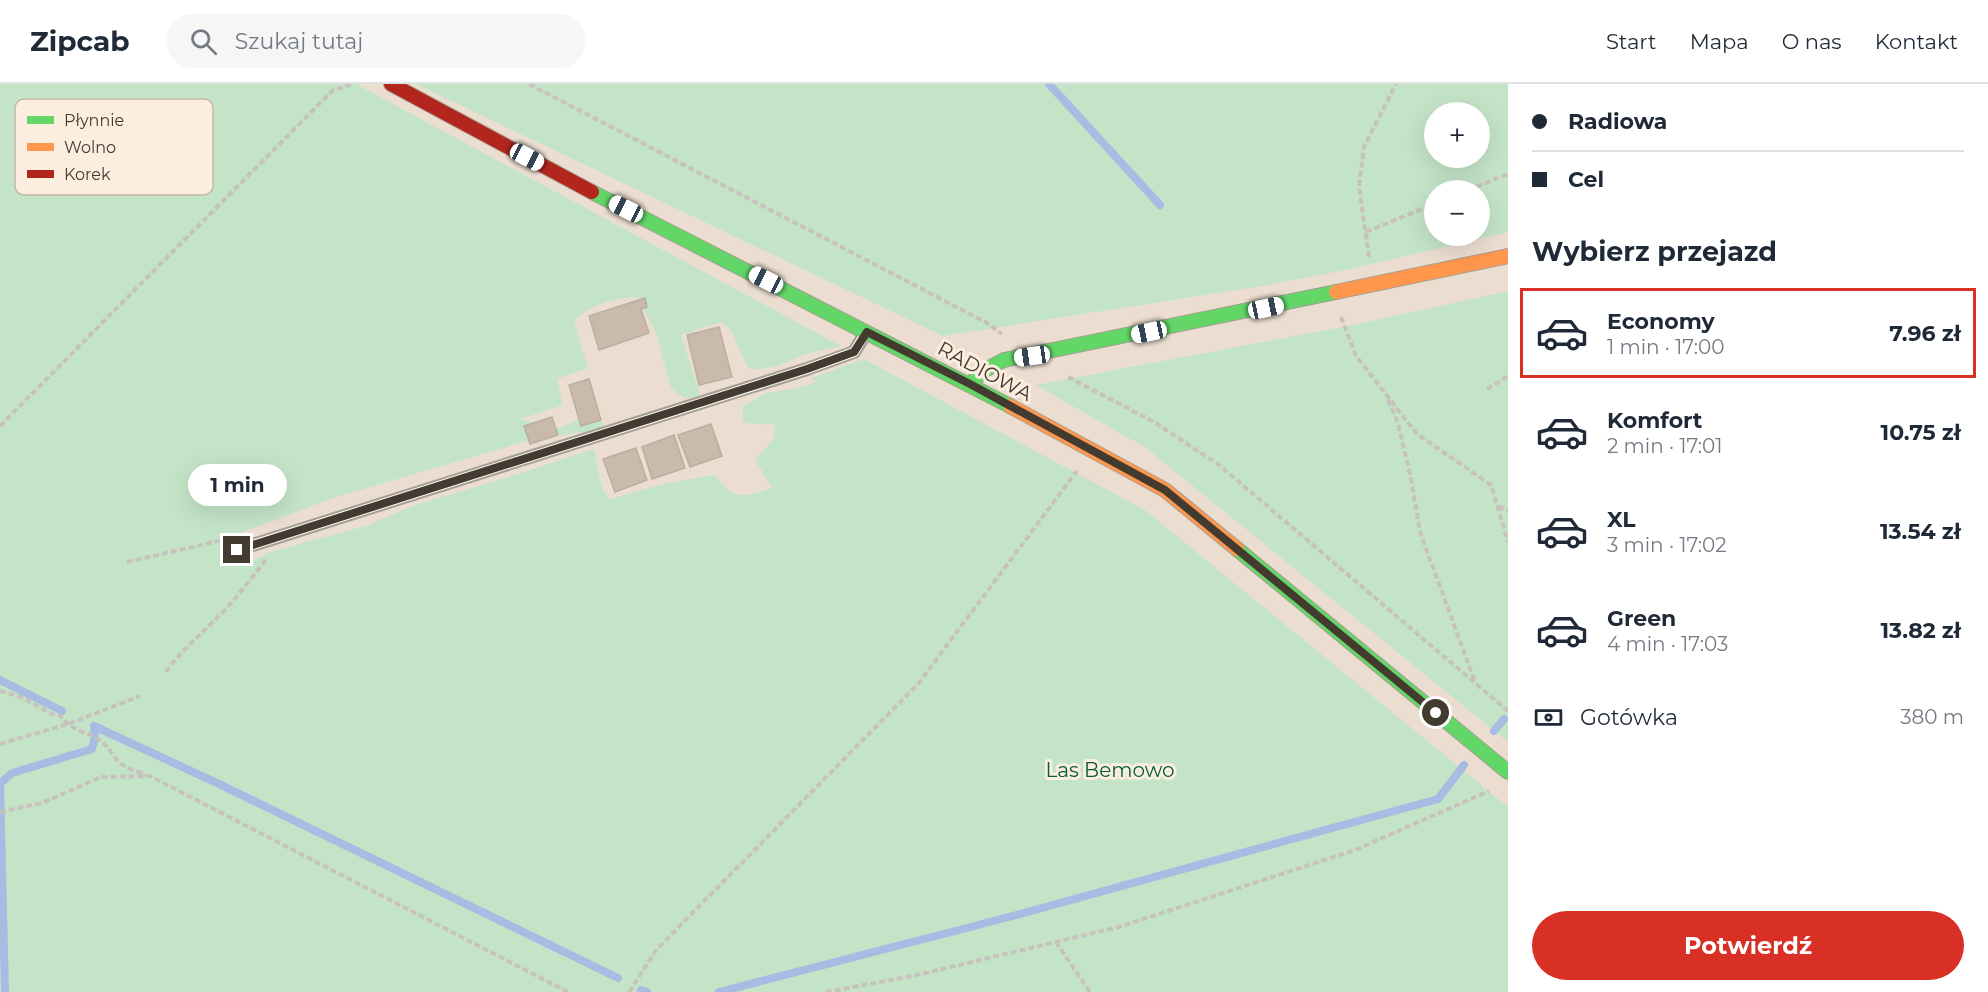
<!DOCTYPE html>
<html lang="pl">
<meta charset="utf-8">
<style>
body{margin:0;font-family:Montserrat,sans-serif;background:#f6f6f7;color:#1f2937;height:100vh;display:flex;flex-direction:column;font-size:22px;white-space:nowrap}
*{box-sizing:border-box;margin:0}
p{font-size:20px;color:#747a83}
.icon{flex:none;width:33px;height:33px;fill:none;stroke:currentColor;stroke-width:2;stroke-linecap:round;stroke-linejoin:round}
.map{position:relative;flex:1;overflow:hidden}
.drawer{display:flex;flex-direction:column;background:#fff;width:480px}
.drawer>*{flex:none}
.guide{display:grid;align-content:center;height:132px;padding:0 24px;background:#fff}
.fabs{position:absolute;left:1424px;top:18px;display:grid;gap:12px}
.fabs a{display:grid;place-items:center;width:66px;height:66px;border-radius:50%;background:#fff;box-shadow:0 6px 24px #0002;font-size:30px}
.end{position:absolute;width:27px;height:27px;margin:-14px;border:8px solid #433a30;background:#fff;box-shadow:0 0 0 3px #fff}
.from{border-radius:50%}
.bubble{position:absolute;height:42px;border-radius:21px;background:#fff;box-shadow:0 6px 24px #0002;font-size:20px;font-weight:700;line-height:42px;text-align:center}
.car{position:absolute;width:18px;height:36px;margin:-18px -9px;border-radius:8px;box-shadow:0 0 4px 2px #0007;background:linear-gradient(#fff 24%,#345 0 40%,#fff 0 76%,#345 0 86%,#fff 0)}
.guide b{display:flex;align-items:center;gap:21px;height:57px;font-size:22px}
.guide b+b{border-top:2px solid #e0e1e3}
.guide i{width:15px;height:15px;background:#1f2937}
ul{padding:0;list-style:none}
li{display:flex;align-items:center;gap:18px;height:90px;margin:0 12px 9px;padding:0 12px;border:3px solid transparent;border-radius:0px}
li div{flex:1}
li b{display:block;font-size:22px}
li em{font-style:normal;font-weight:700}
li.selected{border-color:#d93025}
li>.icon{width:54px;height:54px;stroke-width:1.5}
h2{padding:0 24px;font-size:27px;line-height:72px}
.pay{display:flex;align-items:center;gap:15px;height:66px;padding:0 24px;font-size:22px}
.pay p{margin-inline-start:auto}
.cta{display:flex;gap:12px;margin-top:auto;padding:12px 24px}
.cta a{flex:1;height:69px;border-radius:36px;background:#d93025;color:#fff;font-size:24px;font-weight:700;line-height:69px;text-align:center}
header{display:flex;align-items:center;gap:36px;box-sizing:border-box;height:84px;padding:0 30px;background:#fff;border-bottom:2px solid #e0e1e3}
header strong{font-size:28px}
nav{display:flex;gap:33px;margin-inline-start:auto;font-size:21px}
.search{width:420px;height:54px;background:#f6f6f7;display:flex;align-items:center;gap:15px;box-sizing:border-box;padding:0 21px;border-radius:33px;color:#747a83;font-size:22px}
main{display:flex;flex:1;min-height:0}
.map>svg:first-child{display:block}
</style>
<header>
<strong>Zipcab</strong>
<div class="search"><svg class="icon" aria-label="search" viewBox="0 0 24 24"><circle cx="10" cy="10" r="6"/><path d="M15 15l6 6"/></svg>Szukaj tutaj</div>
<nav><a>Start</a><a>Mapa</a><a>O nas</a><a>Kontakt</a></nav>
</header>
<main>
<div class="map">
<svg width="1508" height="908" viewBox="0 0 1508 908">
<rect width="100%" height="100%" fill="#ebded1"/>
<path fill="#c4e4c7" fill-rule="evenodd" d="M0,0H356L841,262C829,265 815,267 804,271C782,279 773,286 748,285L731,246L721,238L681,251L700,311L694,314L682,313L671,304L656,249L638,213C613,214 593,220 574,236L588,284L557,295L563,321L521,335L556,345L591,331L603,339L600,346L537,354L333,414L241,449L227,461L230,478H248L274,467L369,441L412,422L515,391L594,365C598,381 598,403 610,415L663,400L715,391C736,418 741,413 772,404L755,376L774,354L775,341L743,339V322L766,309L793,305L817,298L811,294L864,275L1145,426L1508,723V908H0Z
M416,0H1508V148L1351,185L1262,202L943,252ZM1434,28H1479V74H1434ZM1434,106H1479V152H1434Z
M1508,207V658L1146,364L1036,301L1353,241Z"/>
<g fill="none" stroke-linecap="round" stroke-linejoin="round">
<path stroke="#a8bce3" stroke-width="8" d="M1049,0L1160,121
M0,596L62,627
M1494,647L1504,635
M641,906L647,908
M5,908L0,700L12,689L92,665L95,653L94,642L217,699L618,894
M719,908L1009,833L1438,715L1464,681"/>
</g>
<path fill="#c9baa9" stroke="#b9afa5" stroke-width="1.5" d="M645,214L647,223L641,225L649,249L599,266L589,232Z
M719,243L732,293L699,301L687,251Z
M589,295L601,336L581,342L569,301Z
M552,333L558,351L530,360L524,342Z
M711,340L722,372L690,383L678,351Z
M674,351L685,384L652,395L642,363Z
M636,364L647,396L615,408L603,375Z"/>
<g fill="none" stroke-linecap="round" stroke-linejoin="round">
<defs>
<path id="lane" d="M237,466L807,285L854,268L865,250"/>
<path id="fast" d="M592,108L1010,322
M970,300L985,286L1004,276L1336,208
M1237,465L1508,688"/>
<path id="slow" d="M1336,208L1508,172
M1010,322L1165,406L1237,465"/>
<path id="jam" d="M391,0L592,108"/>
</defs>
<use href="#lane" stroke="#a79e93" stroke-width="14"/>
<use href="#fast" stroke="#a79e93" stroke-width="16"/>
<use href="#slow" stroke="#a79e93" stroke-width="16"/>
<use href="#jam" stroke="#a79e93" stroke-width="16"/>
<path stroke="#c7c2bd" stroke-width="4" stroke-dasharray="6 3" stroke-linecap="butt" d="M529,0L987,239L1002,250
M1468,106L1508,90
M1366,148L1434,120
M1369,173L1359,102L1364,63L1396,0
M1341,233L1356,272L1417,350L1491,401L1508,458
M1068,293L1154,338L1219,381L1508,627
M1487,305L1508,292
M1388,316L1398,339L1411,395L1420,448L1475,598
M0,342L332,7L352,0
M1498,423L1508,426
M127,478L223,456
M166,588C181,567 200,551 218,533C235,516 252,494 267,474
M0,607L21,613L52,630L60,631C73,650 88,646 102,658C109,663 112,671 117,676C123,684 137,687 146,691
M0,660L68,640L140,612
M0,728L42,719L101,693L150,692L568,908
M1056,858L1090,908
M629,908L657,865L918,600L1077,387
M826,908L917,891L1119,843L1355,766L1489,707"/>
<use href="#lane" stroke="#fcfaf8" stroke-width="10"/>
<use href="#fast" stroke="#63d668" stroke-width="14"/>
<use href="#slow" stroke="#ff974d" stroke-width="14"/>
<use href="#jam" stroke="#b3261e" stroke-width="14"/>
</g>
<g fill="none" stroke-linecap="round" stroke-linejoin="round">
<path stroke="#433a30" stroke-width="8" d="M237,466L807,285L854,268L867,248L970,300L1165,406L1436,629"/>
</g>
<g text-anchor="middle" stroke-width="6" stroke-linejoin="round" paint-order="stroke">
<g font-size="20" fill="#433a30" stroke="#fceedf">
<text transform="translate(985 287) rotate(28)" y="7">RADIOWA</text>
</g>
<g font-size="20" fill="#005e38" stroke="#fceedf">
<text x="1110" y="693">Las Bemowo</text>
</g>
</g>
<rect x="15" y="15" width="198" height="96" rx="9" fill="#fceedf" stroke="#c4b8aa" stroke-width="1.5"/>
<rect x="27" y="32" width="27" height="8" fill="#63d668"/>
<rect x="27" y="59" width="27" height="8" fill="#ff974d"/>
<rect x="27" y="86" width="27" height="8" fill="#b3261e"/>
<g font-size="16" fill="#433a30">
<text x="64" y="42">Płynnie</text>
<text x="64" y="69">Wolno</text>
<text x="64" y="96">Korek</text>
</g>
</svg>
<div class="fabs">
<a>+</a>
<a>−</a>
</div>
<i class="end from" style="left:1436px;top:629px"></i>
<i class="end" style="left:237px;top:466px"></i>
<div class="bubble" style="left:188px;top:380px;width:99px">1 min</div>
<i class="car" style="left:527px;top:73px;rotate:118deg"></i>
<i class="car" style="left:626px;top:125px;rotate:297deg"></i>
<i class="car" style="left:766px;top:196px;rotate:297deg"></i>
<i class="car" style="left:1266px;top:224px;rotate:78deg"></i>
<i class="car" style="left:1149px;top:248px;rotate:258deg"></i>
<i class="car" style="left:1032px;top:272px;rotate:262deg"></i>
</div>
<section class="drawer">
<div class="guide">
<b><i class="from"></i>Radiowa</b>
<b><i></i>Cel</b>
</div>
<h2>Wybierz przejazd</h2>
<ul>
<li class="selected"><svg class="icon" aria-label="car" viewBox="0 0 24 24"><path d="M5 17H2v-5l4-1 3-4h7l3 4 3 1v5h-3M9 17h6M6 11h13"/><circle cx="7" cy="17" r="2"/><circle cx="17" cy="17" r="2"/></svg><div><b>Economy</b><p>1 min · 17:00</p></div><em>7.96 zł</em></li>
<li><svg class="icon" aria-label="car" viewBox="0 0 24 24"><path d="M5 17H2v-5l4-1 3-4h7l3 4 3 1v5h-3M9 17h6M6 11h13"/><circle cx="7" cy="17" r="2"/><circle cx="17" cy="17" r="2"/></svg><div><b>Komfort</b><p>2 min · 17:01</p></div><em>10.75 zł</em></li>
<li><svg class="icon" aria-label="car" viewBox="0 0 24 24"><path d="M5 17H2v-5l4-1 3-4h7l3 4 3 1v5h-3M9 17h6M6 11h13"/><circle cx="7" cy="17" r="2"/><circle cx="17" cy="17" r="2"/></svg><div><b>XL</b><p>3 min · 17:02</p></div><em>13.54 zł</em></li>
<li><svg class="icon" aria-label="car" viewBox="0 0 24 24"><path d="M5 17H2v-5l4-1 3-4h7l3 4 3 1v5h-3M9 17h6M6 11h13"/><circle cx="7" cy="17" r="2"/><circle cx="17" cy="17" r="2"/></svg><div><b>Green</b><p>4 min · 17:03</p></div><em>13.82 zł</em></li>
</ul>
<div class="pay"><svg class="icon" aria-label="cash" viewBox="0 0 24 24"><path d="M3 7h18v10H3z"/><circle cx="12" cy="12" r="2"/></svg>Gotówka<p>380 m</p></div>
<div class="cta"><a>Potwierdź</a></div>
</section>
</main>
